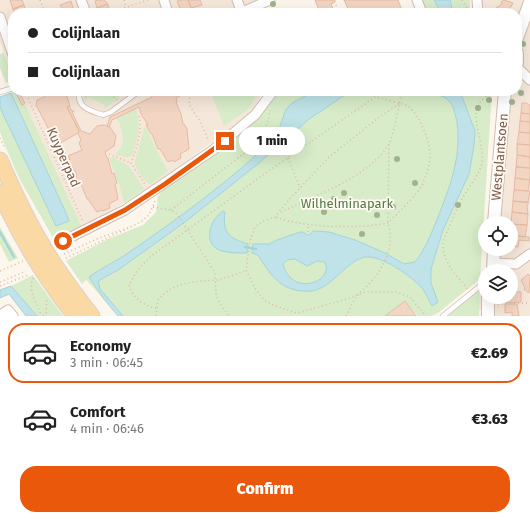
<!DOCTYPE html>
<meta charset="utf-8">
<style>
body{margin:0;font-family:"Fira Sans",sans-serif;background:#f6f6f6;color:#222;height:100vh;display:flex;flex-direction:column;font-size:15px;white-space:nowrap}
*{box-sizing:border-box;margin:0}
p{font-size:13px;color:#767676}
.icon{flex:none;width:22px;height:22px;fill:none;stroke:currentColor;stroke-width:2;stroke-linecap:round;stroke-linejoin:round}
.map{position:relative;height:316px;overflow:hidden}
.panel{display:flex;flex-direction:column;background:#fff;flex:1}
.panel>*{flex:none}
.hud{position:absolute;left:8px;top:8px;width:514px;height:88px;border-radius:16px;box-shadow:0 4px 16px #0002;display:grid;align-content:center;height:88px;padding:0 20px;background:#fff}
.tools{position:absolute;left:478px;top:216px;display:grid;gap:8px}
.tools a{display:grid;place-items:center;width:40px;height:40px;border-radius:50%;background:#fff;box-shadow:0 4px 16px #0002;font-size:20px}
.end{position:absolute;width:18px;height:18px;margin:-9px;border:5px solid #ea580c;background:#fff;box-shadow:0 0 0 2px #fff}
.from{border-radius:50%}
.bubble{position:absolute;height:28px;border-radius:14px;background:#fff;box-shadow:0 4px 16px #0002;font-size:13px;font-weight:800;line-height:28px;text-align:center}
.hud b{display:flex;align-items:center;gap:14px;height:38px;font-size:15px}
.hud b+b{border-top:1px solid #e0e0e0}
.hud i{width:10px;height:10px;background:#222}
ul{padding:7px 0 0;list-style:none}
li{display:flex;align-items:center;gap:12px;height:60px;margin:0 8px 6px;padding:0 12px;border:2px solid transparent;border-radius:16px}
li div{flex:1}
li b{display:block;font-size:15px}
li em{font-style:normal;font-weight:800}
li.active{border-color:#ea580c}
li>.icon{width:36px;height:36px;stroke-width:1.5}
.cta{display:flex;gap:8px;margin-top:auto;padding:8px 20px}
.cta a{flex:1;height:46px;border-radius:16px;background:#ea580c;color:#fff;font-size:16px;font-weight:800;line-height:46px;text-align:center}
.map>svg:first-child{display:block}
</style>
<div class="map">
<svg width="530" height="316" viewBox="0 0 530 316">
<rect width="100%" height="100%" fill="#fdf6ec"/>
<path fill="#f5e8da" d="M0,0H261L240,13H13V78L0,42Z
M480,0H530V316H488V310H479L480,285L485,280V297H511V271H490L491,249H511V223H492L502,91H517V13H480Z
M19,91H263L252,113L146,191L82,227Z"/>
<path fill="#d8ecc9" d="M420,0H434L441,13H426Z
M450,0H470V13H453Z
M4,53L13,78V81L6,83L0,68V54Z
M15,91H19L82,227L55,241L20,180L5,146L0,132V107L56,226L69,221L11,93Z
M91,91H120L117,93L120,98L103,110L105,105L88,97L85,102L83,98Z
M210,91H258L250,108L224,126Z
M299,91H492L480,279L438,313L431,316H417L405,301L385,316H120L86,280L82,284L66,261L108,239L143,225L156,212L158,196L164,189L270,99L275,96Z
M136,109C141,128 138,138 132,156L126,157L115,155C128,142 123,133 117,118Z
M145,126L160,157L168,171L150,185L142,178L134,164Z
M113,157L129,166L144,189L124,203L121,190L109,158Z
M0,227L18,258L9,262L0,244Z
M33,275L63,316H37L11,286Z
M480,290L479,316H448V314Z"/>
<path fill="#bfe3e8" stroke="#a5d3da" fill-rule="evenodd" d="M434,0H450L453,13H441Z
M315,91H351L309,119L259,163L185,222L118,270L98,281L100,289L123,316H118L103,298L89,277C101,268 113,263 125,255C162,230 198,204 232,176C245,165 270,144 278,131C282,124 283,112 289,106C296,99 307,96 315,91Z
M401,91H460L475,131L474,146L469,174L443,230L431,269V283L438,302L432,306C428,299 425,290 419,285C408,274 382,256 366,257C353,258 337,278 326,285C319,290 311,292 303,291C280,290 269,273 258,255L252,253L253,244H269L277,240L300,232H303L307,235H310L313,231L329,232L355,240L385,253L404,264L415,262C425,250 430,236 436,222C449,189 462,158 457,122C455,114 454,105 448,100C436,89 416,97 401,91ZM295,259L307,266L317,261L325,262C334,283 291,297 283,264L287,260Z
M11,93L66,213L69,221L56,226L3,114L0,107V97Z
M223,211L225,212C222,233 229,238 248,244L247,253C239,253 230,253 222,251C202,245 209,220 223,211Z
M11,286L37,316H26L9,294L0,298V290Z"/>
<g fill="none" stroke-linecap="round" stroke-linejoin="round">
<path stroke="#a5d3da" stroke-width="2.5" d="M0,232L14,257
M245,247L256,249"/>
</g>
<path fill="#f3d5c3" stroke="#e6bba3" d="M10,0H22L24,5L13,9Z
M98,0H104L108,4L97,8L95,1Z
M181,0H188L191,8L181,11L177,1Z
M188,0H200L202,5L191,8Z
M315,0H335V2L331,4L335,13H320Z
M344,0H398L403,13H350Z
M504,0L513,3L509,10L510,12L501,13L496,8L502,4L501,2Z
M71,1L73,8L64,11L60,5Z
M108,4L109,12L99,13L97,8Z
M24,5L26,13H15L13,9Z
M73,8L75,13H64V11Z
M43,91H65L70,106L67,107L79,131L78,133L57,145L36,105L37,100L45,97Z
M151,91H155L157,94L164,91H183L180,96L176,98L177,102H176L181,114L183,124H184L187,129L189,149L180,154L181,158L174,162L173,160L168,162L160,149H158L152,134H151L146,125H148L141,114L139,107L112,120L109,127L107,126L110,117L152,97Z
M20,94L25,103L22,105L17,95Z
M522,103H526L530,105V114L521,113Z
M69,106L72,111H74L72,112L81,131L90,134L97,126L104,125L110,127L116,136L114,146L105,152L107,158H108L112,174L114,173L117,183L115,184L118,199L109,204L110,208L103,211L102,210L97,212L88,199H87L81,184H80L75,175H77L74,169H73L68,160H70L68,156L82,150L79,143L81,140L78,133L79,131L67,107Z
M521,113L530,114V122L520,121Z
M520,121L530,122V133L519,132Z
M519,132L530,133V145L517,144Z
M517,144L530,145V157L517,155Z
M517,155L530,157V168L516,167Z
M516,167L530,168V180L515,178Z
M515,178L530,180L528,191L514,190Z
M514,190L530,191L528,202L513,201Z
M513,201L529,203L527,205L528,214L512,212Z
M512,212L528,214L527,225L511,224Z
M511,224L527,225L525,237L511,235Z
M511,235L529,237V241L519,240L518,247L511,246Z
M528,274L530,276L529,293L524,289L525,288L521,280Z
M515,290L516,292H521V302L505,303L503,298L511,297V291Z
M405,301L416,316H385Z
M505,304H517L519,316H512V312L505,313Z"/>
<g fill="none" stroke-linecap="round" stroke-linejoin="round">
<defs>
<path id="service" d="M79,91C77,108 89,110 103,115L111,112L139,91
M0,92L13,88
M443,316L485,282"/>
<path id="minor" d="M81,0L86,13
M164,0L168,13
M237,0L242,13
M417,0L422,13
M477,0L478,13
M240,13L270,0
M0,17L13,55
M517,67L530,80
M63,241L125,210L213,150L255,115L273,91
M494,263L516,264L530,254
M0,315L8,310L13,316"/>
<path id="tertiary" d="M517,38L530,2
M517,53V63
M494,223L505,91
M493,271L494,249
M488,316V297"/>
<path id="primary" d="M0,160C13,190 27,220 44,248C58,272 75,294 92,316
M0,192C19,236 45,278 75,316"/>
</defs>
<use href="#service" stroke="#d1beb0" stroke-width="6"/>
<use href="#minor" stroke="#d1beb0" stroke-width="11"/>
<use href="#tertiary" stroke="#d1beb0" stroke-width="14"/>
<use href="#primary" stroke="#dad1cd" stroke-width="17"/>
<path stroke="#d9b8a5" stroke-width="1.5" stroke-dasharray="1 3" stroke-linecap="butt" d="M40,0L45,13
M124,0L126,7
M462,0L468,9
M336,5L339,13
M109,13L148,0
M25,91L83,222
M108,91L117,100
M194,91C183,103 194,111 200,121C203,128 206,135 209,141
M85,96L97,91
M399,104L378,118L328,158L287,202L275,217L263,221L255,227L250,241L246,270L256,290L264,300L275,306L297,313L347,299L365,292H396L410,297L426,316
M139,116C142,133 137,148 131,163L146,186
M0,138L5,149
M109,154L131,163
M288,158L300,188
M153,207L171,210L177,214L214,271C216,278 215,286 216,293C218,302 224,310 229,316
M171,210L247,151C260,138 268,128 270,110
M281,212C316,195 368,178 389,144C393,138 400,101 402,91
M308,232V224
M64,254L99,238L133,226
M66,258L141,222L149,215L156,199
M0,271L23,261
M33,278C27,293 38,302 41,316
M0,282L26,271
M0,286L28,275
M467,289C464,283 459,279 455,274C448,265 442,253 443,242C450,224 458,205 468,189C474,180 480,173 482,162C485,136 460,105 495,92
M498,304L530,303
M156,308C143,306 132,297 129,285L137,271L150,257L263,175L375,97C379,98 405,104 408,106C420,115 430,142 430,156C430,165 426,176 423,183C418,195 397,213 388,223C355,229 307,228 275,217
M43,316L46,313L47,299
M156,316L158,300C174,281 194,282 216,280C227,278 237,274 246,270
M346,316C350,309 352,301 358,295C361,291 366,288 369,284C385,266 395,246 388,223L389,144"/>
<use href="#service" stroke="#fff" stroke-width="4.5"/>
<use href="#minor" stroke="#fff" stroke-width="9"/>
<use href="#tertiary" stroke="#fff" stroke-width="12"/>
<use href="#primary" stroke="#fbd9a5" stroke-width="15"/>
</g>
<g fill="#a0b28e">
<circle cx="273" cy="4" r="3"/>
<circle cx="523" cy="44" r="3"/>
<circle cx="521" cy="93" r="3"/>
<circle cx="489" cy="100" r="3"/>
<circle cx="512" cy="102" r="3"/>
<circle cx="478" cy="108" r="3"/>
<circle cx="397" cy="159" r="3"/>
<circle cx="415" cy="183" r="3"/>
<circle cx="344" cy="193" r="3"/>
<circle cx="334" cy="199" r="3"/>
<circle cx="458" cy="205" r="3"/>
<circle cx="393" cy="207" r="3"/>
<circle cx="324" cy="212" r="3"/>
<circle cx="377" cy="215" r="3"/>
<circle cx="362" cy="234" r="3"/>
</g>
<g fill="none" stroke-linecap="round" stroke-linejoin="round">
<path stroke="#ea580c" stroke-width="5" d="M63,241L125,210L165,184L225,141"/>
</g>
<g text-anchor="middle" stroke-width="3.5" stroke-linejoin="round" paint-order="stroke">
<g font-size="13" fill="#7a5c4d" stroke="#fffaf3">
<text transform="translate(64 157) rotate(66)" y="5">Kuyperpad</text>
<text transform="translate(499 157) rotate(-85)" y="5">Westplantsoen</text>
</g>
<g font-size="13" fill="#537a41" stroke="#fffaf3">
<text x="347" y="208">Wilhelminapark</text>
</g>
</g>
</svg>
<div class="tools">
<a><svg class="icon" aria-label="locate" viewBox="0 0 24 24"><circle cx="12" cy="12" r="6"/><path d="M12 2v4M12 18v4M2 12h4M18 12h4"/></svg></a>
<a><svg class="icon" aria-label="layers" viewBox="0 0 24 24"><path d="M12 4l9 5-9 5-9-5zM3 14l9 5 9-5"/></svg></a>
</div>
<i class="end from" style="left:63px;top:241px"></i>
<i class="end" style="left:225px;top:141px"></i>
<div class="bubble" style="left:239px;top:127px;width:66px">1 min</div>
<div class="hud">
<b><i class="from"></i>Colijnlaan</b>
<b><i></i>Colijnlaan</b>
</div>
</div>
<section class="panel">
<ul>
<li class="active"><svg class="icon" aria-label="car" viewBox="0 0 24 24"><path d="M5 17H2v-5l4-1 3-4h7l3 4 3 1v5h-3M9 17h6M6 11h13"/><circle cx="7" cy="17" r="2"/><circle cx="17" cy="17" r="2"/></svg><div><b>Economy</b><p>3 min · 06:45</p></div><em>€2.69</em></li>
<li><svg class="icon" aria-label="car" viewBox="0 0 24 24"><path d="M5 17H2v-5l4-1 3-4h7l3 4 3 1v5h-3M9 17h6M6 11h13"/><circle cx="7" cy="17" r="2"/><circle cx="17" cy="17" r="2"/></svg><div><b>Comfort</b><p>4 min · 06:46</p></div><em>€3.63</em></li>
</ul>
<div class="cta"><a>Confirm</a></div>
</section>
